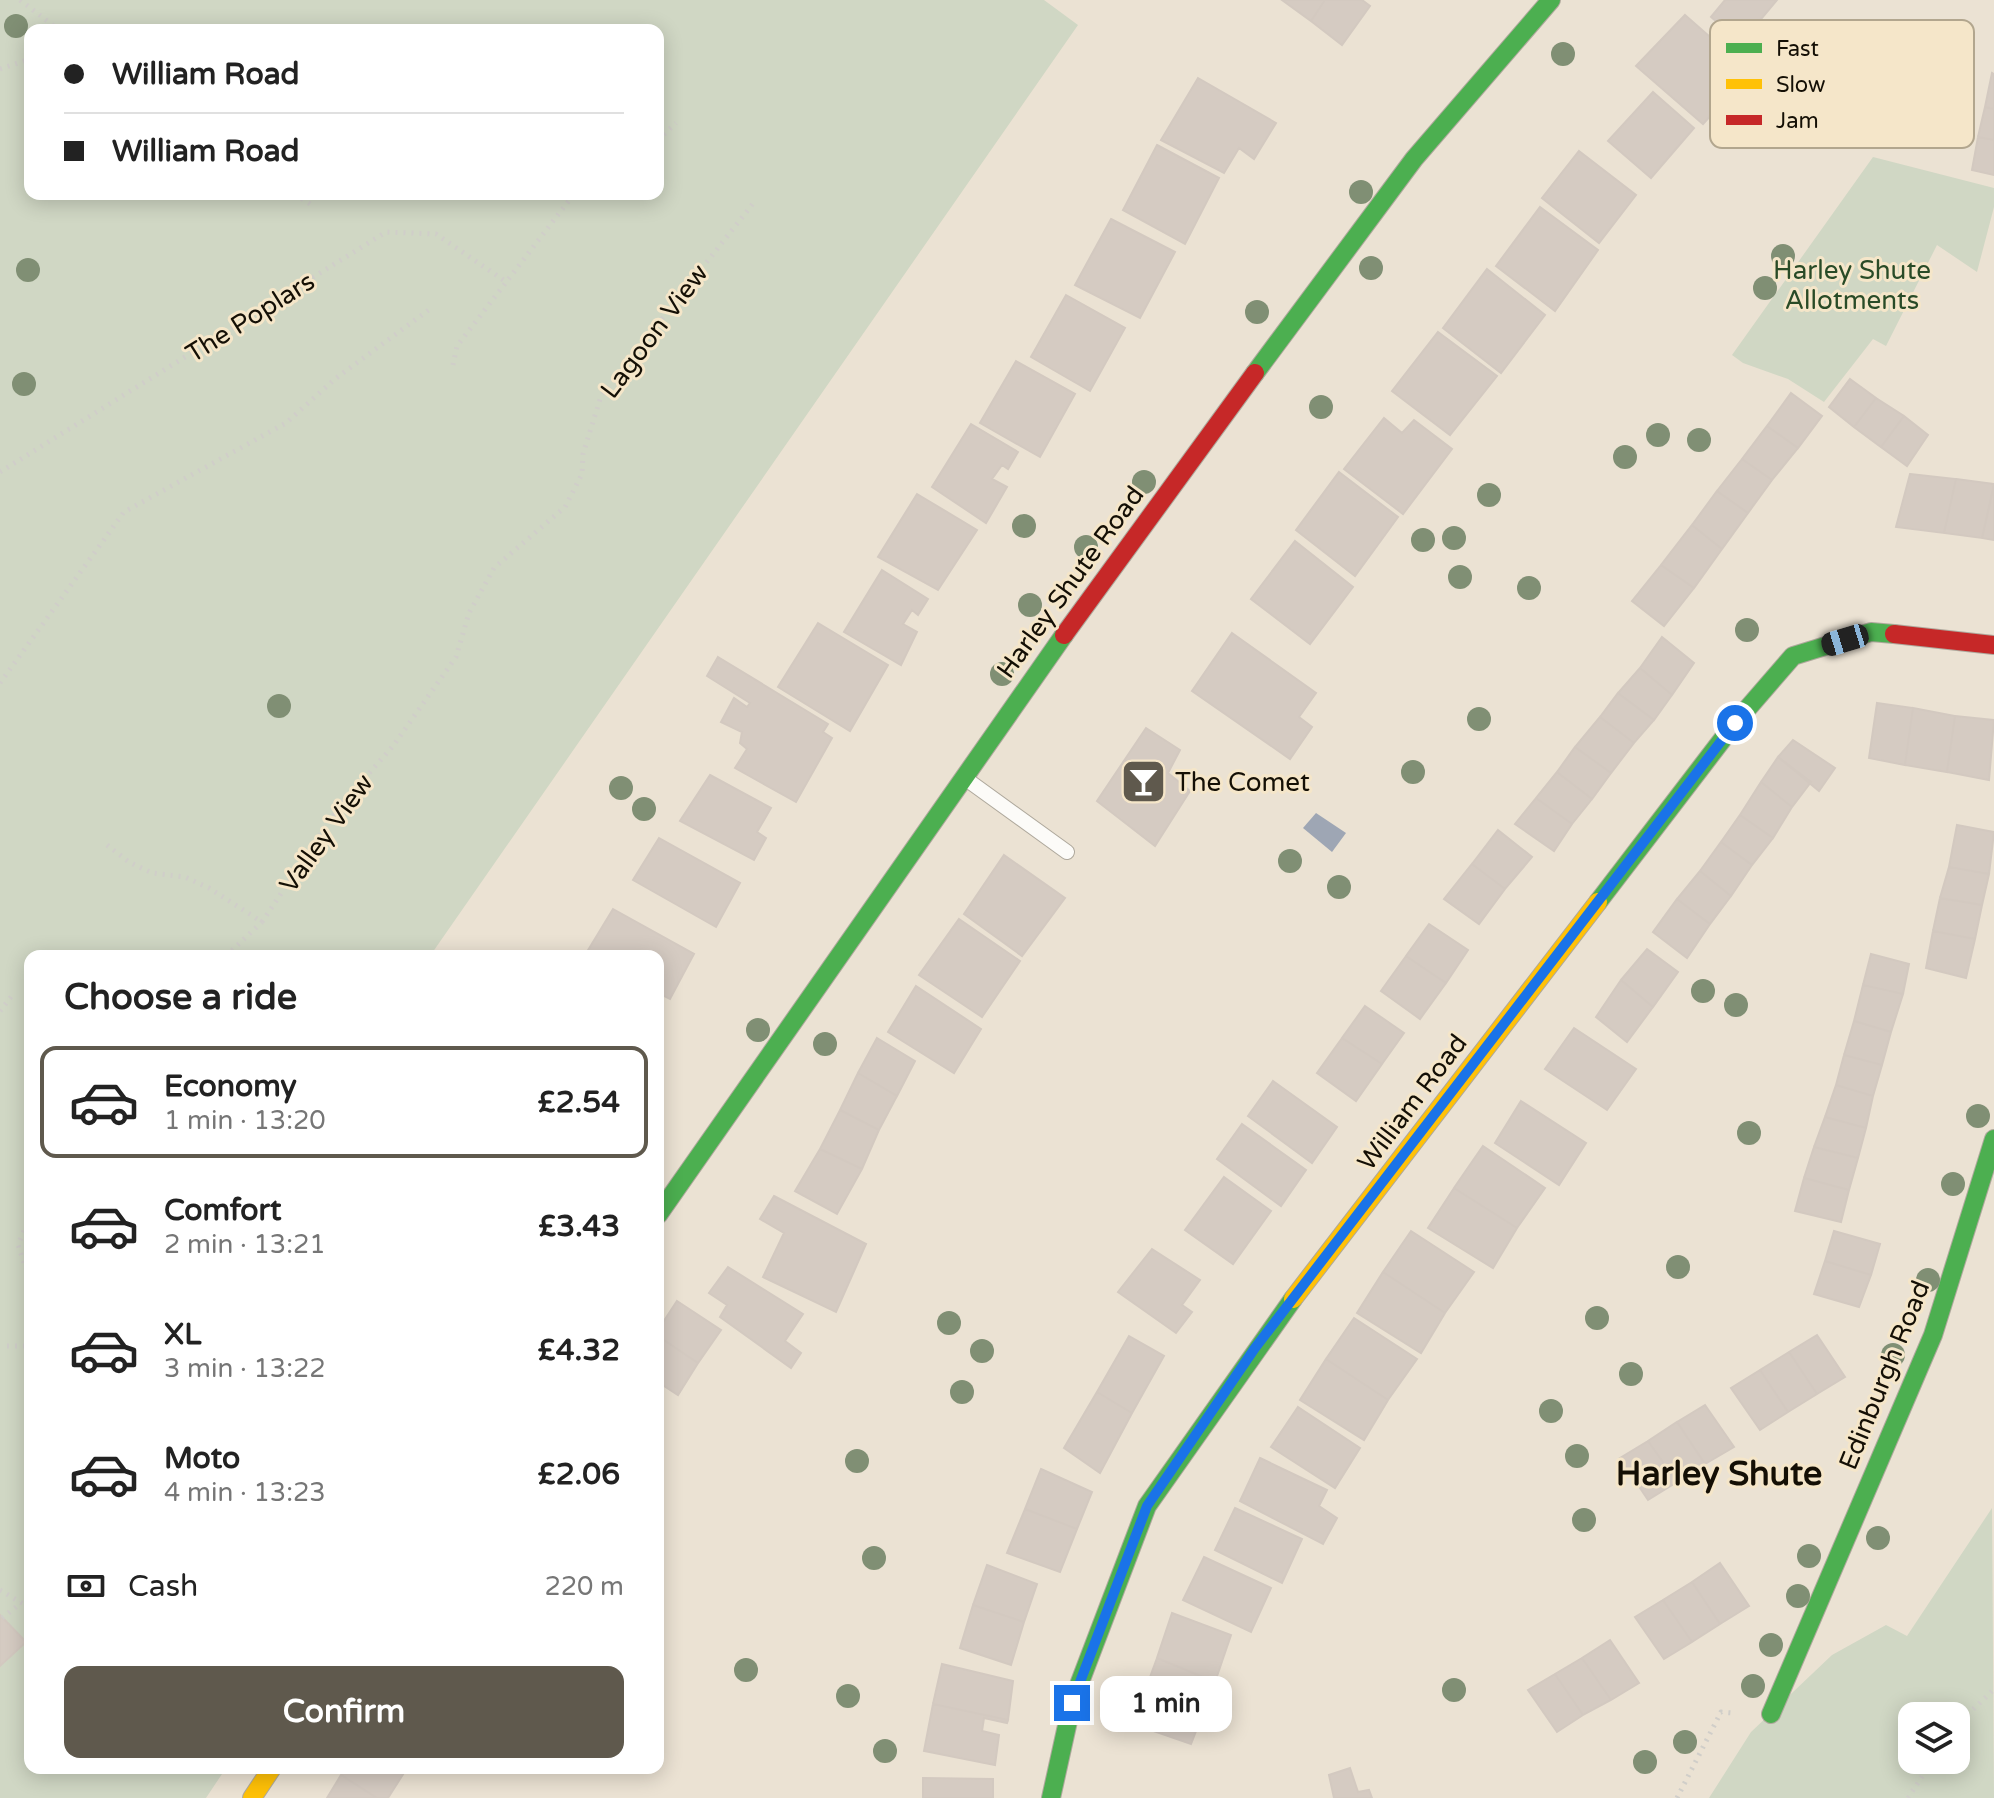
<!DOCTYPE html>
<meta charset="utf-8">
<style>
body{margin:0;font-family:"Varela Round",sans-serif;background:#f6f6f6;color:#222;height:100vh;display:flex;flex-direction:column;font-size:30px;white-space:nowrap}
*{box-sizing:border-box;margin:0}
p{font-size:26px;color:#767676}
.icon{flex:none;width:44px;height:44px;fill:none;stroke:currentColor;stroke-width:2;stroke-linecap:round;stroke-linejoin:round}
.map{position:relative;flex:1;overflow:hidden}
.panel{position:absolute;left:24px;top:950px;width:640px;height:824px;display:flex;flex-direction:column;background:#fff;border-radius:16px;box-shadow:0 4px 20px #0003}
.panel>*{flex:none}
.guide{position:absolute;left:24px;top:24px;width:640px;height:176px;border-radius:16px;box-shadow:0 4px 20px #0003;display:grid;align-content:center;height:176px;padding:0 40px;background:#fff}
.fabs{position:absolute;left:1898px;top:1702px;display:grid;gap:16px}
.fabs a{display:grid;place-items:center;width:72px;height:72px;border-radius:16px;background:#fff;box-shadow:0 4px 20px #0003;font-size:40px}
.end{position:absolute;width:36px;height:36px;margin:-18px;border:10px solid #1a73e8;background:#fff;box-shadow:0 0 0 4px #fff}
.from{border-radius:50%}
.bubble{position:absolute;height:56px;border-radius:16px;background:#fff;box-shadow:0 4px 20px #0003;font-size:26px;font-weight:700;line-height:56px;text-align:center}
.car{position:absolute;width:24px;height:48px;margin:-24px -12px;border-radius:10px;box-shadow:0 0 6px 2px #0007;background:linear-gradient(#222 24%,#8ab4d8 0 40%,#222 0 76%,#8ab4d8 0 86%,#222 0)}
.guide b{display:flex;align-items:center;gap:28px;height:76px;font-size:30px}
.guide b+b{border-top:2px solid #e0e0e0}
.guide i{width:20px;height:20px;background:#222}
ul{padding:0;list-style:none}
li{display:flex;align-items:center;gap:24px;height:112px;margin:0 16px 12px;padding:0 24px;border:4px solid transparent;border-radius:16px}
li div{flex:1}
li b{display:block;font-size:30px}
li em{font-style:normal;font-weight:700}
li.selected{border-color:#5f594d}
li>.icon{width:72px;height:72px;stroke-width:1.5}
h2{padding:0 40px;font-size:36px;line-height:96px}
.pay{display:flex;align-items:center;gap:20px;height:88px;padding:0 40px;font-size:30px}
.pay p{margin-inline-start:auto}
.action{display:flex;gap:16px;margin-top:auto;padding:16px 40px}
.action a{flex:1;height:92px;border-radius:16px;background:#5f594d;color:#fff;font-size:32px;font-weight:700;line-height:92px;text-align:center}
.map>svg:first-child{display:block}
</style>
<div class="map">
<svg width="1994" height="1798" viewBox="0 0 1994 1798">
<rect width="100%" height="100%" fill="#ebe2d3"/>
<path fill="#d0d7c4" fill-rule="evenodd" d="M0,0H1044L1078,25L430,956H30V1768H226L206,1798H0ZM30,30H658V194H30Z
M1873,157L1994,188V207L1977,272L1937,245L1886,346L1873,339L1824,402L1788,379L1743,363L1732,355Z
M1992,1508L1994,1798H1709L1751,1732L1832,1655L1886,1625L1907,1636ZM1912,1716H1956V1760H1912Z"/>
<path fill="#9ea6b4" d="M1316,813L1346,833L1332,852L1303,828Z"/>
<path fill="#d5cbc2" stroke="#d3c9c0" stroke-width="2" d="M1282,0H1325L1311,21Z
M1325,0H1362L1370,6L1342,45L1311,21Z
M1725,0H1777L1741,43L1711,17Z
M1685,15L1750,72L1703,124L1636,66Z
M1992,73L1994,74V109L1985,107Z
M1198,78L1276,123L1254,159L1239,148L1224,173L1161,140Z
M1653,92L1694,128L1651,178L1608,141Z
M1985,107L1994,109V140L1978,137Z
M1978,137L1994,140V175L1972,170Z
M1157,145L1219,178L1185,244L1123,210Z
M1579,151L1636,195L1599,243L1542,198Z
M1540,207L1598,250L1555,311L1496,266Z
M1111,219L1175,252L1140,318L1075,285Z
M1487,269L1545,315L1501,373L1443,328Z
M1066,295L1125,328L1090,391L1031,357Z
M1438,332L1497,376L1450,435L1392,391Z
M1016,361L1075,394L1040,457L980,423Z
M1850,379L1876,398L1854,427L1829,407Z
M1791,393L1822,416L1798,448L1767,426Z
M1876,398L1904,416L1881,447L1854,427Z
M1904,416L1928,435L1907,466L1881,447Z
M1384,418L1402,433L1414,420L1452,449L1403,514L1344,469Z
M971,424L1018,452L1008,469L1002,465L992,479L1007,487L986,523L932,487Z
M1767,426L1798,448L1772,480L1742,459Z
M1742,459L1772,480L1748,513L1717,491Z
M1339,472L1398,517L1355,576L1296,530Z
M1910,474L1956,479L1944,533L1896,527Z
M1956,479L1994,484L1982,538L1944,533Z
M1994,486V540L1982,538Z
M1717,491L1748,513L1722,549L1692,525Z
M917,494L977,530L938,590L878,557Z
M1692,525L1722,549L1694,588L1661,565Z
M1295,541L1353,587L1310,644L1251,599Z
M1661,565L1694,588L1664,626L1632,601Z
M882,570L928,599L918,615L912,610L903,624L917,632L901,665L844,632Z
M818,623L888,665L850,731L778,687Z
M1232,633L1316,693L1299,717L1312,727L1290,759L1192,691Z
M1662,637L1694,663L1672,695L1640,668Z
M718,657L828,724L823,732L832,738L796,802L735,768L747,749L740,743L742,732L721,722L734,698L747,707L750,703L707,676Z
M1640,668L1672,695L1654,720L1618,693Z
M1618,693L1654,720L1634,743L1600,717Z
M1877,703L1913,708L1905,765L1869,758Z
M1913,708L1955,716L1947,772L1905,765Z
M1955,716L1994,720L1989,780L1947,772Z
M1600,717L1634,743L1611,773L1575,747Z
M1146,728L1180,750L1168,773L1190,791L1155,846L1097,801Z
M1793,740L1835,768L1819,791L1778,757Z
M1575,747L1611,773L1592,799L1557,772Z
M1778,757L1811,782L1792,807L1761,782Z
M1557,772L1592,799L1572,824L1536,798Z
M710,775L771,808L757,832L766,838L754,860L680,821Z
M1761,782L1792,807L1773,838L1740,815Z
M1536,798L1572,824L1554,851L1515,824Z
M1740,815L1773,838L1752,865L1721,842Z
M1957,825L1994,832L1989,874L1949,867Z
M1498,830L1532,857L1505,889L1472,864Z
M659,838L740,883L716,927L633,880Z
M1721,842L1752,865L1731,896L1700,871Z
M1004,855L1065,898L1022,956L964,914Z
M1472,864L1505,889L1479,924L1444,899Z
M1949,867L1989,874L1982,905L1940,898Z
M1700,871L1731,896L1710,924L1677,899Z
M1940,898L1982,905L1975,939L1933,931Z
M1677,899L1710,924L1687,958L1653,932Z
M613,909L694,954L670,999L658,993V956H594L587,952Z
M959,919L1020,961L982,1017L919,975Z
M1429,924L1468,950L1446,983L1406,956Z
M1933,931L1975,939L1966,978L1926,968Z
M1647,949L1678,972L1653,1007L1621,980Z
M1871,954L1909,964L1903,994L1863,985Z
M1406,956L1446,983L1420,1019L1381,991Z
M1621,980L1653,1007L1627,1042L1596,1017Z
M1863,985L1903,994L1891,1032L1854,1021Z
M916,986L981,1029L954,1073L888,1032Z
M1365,1006L1404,1033L1382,1064L1342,1038Z
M1854,1021L1891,1032L1882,1065L1844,1055Z
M1574,1028L1636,1069L1607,1110L1545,1069Z
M877,1038L915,1061L897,1096L858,1073Z
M1342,1038L1382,1064L1356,1101L1317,1073Z
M1844,1055L1882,1065L1873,1096L1836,1085Z
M858,1073L897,1096L879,1130L840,1110Z
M1273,1081L1337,1127L1312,1163L1248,1116Z
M1836,1085L1873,1096L1866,1128L1825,1117Z
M1521,1101L1586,1143L1559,1185L1495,1143Z
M840,1110L879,1130L862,1169L820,1149Z
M1825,1117L1866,1128L1858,1158L1814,1147Z
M1242,1124L1306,1170L1281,1206L1217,1159Z
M1483,1146L1545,1188L1517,1228L1454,1188Z
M1814,1147L1858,1158L1849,1190L1804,1178Z
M820,1149L862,1169L837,1214L795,1191Z
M1224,1177L1271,1211L1233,1264L1185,1230Z
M1804,1178L1849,1190L1841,1222L1795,1211Z
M1454,1188L1517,1228L1493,1268L1428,1228Z
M774,1196L866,1244L836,1312L763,1277L784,1233L760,1219Z
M1411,1231L1474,1272L1445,1313L1383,1272Z
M1834,1231L1880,1244L1871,1275L1825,1261Z
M1152,1249L1200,1280L1182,1305L1192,1312L1176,1333L1118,1292Z
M1825,1261L1871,1275L1859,1307L1814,1294Z
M728,1267L803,1314L785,1341L801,1353L791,1368L720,1317L727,1305L709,1293Z
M1383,1272L1445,1313L1421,1353L1357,1313Z
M677,1301L721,1330L698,1363L658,1336V1330Z
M1354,1318L1417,1359L1388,1400L1326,1359Z
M1817,1335L1845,1377L1817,1394L1789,1352Z
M658,1336L698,1363L678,1395L658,1382Z
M1129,1336L1164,1356L1132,1413L1097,1392Z
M1789,1352L1817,1394L1788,1412L1760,1370Z
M1326,1359L1388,1400L1364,1440L1300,1400Z
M1760,1370L1788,1412L1760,1430L1731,1388Z
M1097,1392L1132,1413L1100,1473L1064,1448Z
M1705,1405L1734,1447L1705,1464L1677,1422Z
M1298,1407L1360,1448L1335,1488L1271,1447Z
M1677,1422L1705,1464L1677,1482L1648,1441Z
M1648,1441L1677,1482L1648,1500L1620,1458Z
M1260,1458L1327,1490L1319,1506L1337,1518L1323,1544L1240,1501Z
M1041,1469L1092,1492L1077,1529L1025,1509Z
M1235,1508L1302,1539L1282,1583L1215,1550Z
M1025,1509L1077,1529L1060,1572L1007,1553Z
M1204,1557L1271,1588L1251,1632L1183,1600Z
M1720,1563L1749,1606L1720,1624L1692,1582Z
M987,1565L1037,1584L1024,1622L973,1605Z
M1692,1582L1720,1624L1692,1642L1663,1600Z
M1663,1600L1692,1642L1664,1659L1635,1617Z
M973,1605L1024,1622L1011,1665L960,1648Z
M1172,1613L1231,1635L1215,1682L1157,1658Z
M0,1615L26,1642L0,1666Z
M1610,1640L1639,1683L1611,1700L1582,1658Z
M1157,1658L1215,1682L1191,1744L1133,1724Z
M1582,1658L1611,1700L1583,1715L1555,1674Z
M942,1664L1013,1681L1008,1720L933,1704Z
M1555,1674L1583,1715L1557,1732L1528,1690Z
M933,1704L1008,1720L1007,1723L984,1718L982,1731L999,1735L995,1765L924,1751Z
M345,1768H407L388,1798H377L341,1775Z
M1350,1768L1358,1792L1369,1790L1372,1798H1334L1329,1775Z
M341,1775L377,1798H327Z
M923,1778L993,1779V1798H923Z"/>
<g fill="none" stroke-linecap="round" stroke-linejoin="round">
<defs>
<path id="lane" d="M966,779L1067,852"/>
<path id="fast" d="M1255,373L1414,159L1551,0
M1598,902L1735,723L1793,656L1871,632L1894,634
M658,1215L1064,635
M1771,1714L1933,1335L1994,1139
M1051,1798L1072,1703L1147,1506L1293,1299"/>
<path id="slow" d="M1293,1299L1598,902
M252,1798L272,1768"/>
<path id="jam" d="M1894,634L1994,645
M1064,635L1255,373"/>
</defs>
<use href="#lane" stroke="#aea89c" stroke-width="16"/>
<use href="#fast" stroke="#aea89c" stroke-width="20"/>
<use href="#slow" stroke="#aea89c" stroke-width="20"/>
<use href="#jam" stroke="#aea89c" stroke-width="20"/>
<path stroke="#d0cec9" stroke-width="5" stroke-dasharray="2 6" stroke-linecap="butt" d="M20,0L59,30
M519,25L521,30
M0,69L30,59
M658,140L676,123
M295,194L310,204
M453,365L457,346L574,194
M0,472L386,232L436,234L505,281
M0,683L124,512L286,423L335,379L430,309
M107,845L129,862L152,873L185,877L209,888L262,922L339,807L393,746L456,657L469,613L494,568L565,507L582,474L583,454L601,396L755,201
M226,956L262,922
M0,1011L14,993
M30,1216L18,1245L30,1280
M7,1346H30
M0,1590L30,1608
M2,1618L21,1603
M1956,1726L1994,1689
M1677,1798L1721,1712L1732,1713
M1908,1798L1933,1760"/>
<use href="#lane" stroke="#fcfbf8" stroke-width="14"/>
<use href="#fast" stroke="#4caf50" stroke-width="18"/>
<use href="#slow" stroke="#ffc107" stroke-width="18"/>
<use href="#jam" stroke="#c62828" stroke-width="18"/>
</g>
<g fill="#808f74">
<circle cx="16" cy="26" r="12"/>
<circle cx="1563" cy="54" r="12"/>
<circle cx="1361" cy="192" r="12"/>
<circle cx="1783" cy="256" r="12"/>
<circle cx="1371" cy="268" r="12"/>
<circle cx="28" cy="270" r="12"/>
<circle cx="1765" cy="288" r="12"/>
<circle cx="1257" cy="312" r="12"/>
<circle cx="24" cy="384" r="12"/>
<circle cx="1321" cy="407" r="12"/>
<circle cx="1658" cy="435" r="12"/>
<circle cx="1699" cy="440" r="12"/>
<circle cx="1625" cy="457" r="12"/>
<circle cx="1144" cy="482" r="12"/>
<circle cx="1489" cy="495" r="12"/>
<circle cx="1024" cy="526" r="12"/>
<circle cx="1454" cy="538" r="12"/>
<circle cx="1423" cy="540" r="12"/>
<circle cx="1086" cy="547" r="12"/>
<circle cx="1460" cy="577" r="12"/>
<circle cx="1529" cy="588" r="12"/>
<circle cx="1030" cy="605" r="12"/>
<circle cx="1747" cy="630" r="12"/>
<circle cx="1002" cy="674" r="12"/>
<circle cx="279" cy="706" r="12"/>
<circle cx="1479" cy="719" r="12"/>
<circle cx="1413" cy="772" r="12"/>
<circle cx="621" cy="788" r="12"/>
<circle cx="644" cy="809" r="12"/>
<circle cx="1290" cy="861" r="12"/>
<circle cx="1339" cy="887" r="12"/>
<circle cx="1703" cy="991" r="12"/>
<circle cx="1736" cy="1005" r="12"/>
<circle cx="758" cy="1030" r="12"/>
<circle cx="825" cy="1044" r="12"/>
<circle cx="1978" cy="1116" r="12"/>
<circle cx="1749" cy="1133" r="12"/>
<circle cx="1953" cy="1184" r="12"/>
<circle cx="1678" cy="1267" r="12"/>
<circle cx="1928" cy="1280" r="12"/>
<circle cx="1597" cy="1318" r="12"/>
<circle cx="949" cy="1323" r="12"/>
<circle cx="982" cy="1351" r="12"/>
<circle cx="1893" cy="1355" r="12"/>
<circle cx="1631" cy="1374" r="12"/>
<circle cx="962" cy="1392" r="12"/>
<circle cx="1551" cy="1411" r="12"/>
<circle cx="1577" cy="1456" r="12"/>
<circle cx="857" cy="1461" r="12"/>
<circle cx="1584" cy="1520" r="12"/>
<circle cx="1878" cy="1538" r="12"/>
<circle cx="1809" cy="1556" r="12"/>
<circle cx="874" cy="1558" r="12"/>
<circle cx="1798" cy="1596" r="12"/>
<circle cx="1771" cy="1645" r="12"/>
<circle cx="746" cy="1670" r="12"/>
<circle cx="1753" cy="1686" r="12"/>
<circle cx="1454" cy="1690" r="12"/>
<circle cx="848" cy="1696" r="12"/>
<circle cx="1685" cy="1742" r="12"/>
<circle cx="885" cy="1751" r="12"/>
<circle cx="1645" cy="1762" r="12"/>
</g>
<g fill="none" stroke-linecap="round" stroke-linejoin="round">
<path stroke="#1a73e8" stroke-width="10" d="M1072,1703L1147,1506L1255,1348L1735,723"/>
</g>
<defs>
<symbol id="bar-square" viewBox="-11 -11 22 22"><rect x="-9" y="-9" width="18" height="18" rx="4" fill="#5f594d" stroke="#f5e6c9"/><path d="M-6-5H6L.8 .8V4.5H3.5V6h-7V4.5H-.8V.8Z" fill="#fff"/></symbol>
</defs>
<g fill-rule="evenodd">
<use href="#bar-square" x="1118" y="756" width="51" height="51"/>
</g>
<g text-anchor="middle" stroke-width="6" stroke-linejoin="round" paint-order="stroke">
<g font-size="26" fill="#294b27" stroke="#f5e6c9">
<text x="1852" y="279">Harley Shute<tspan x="1852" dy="30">Allotments</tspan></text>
</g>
<g font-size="26" fill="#140f05" stroke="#f5e6c9">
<text transform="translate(250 317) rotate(-32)" y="9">The Poplars</text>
<text transform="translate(654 331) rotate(-53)" y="9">Lagoon View</text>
<text transform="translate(1070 582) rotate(-54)" y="9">Harley Shute Road</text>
<text transform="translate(326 833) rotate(-54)" y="9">Valley View</text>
<text transform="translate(1412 1102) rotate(-53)" y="9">William Road</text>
<text transform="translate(1884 1375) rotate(-68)" y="9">Edinburgh Road</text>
</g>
<g font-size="26" fill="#140f05" stroke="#f5e6c9" text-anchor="start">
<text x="1175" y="791">The Comet</text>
</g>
<g font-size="34" font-weight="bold" fill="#140f05" stroke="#f5e6c9">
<text x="1719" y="1485">Harley Shute</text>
</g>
</g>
<rect x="1710" y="20" width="264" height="128" rx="12" fill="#f5e6c9" stroke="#b2a68e" stroke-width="2"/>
<rect x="1726" y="43" width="36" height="10" fill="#4caf50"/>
<rect x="1726" y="79" width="36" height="10" fill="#ffc107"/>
<rect x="1726" y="115" width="36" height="10" fill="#c62828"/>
<g font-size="22" fill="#140f05">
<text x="1776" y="56">Fast</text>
<text x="1776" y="92">Slow</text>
<text x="1776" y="128">Jam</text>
</g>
</svg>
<div class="fabs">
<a><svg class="icon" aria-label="layers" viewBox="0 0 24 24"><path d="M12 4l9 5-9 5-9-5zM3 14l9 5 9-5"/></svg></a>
</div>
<i class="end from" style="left:1735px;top:723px"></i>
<i class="end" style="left:1072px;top:1703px"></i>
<div class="bubble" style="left:1100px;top:1676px;width:132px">1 min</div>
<i class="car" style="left:1845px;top:640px;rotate:253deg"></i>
<div class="guide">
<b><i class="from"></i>William Road</b>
<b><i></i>William Road</b>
</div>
<section class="panel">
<h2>Choose a ride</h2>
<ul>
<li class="selected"><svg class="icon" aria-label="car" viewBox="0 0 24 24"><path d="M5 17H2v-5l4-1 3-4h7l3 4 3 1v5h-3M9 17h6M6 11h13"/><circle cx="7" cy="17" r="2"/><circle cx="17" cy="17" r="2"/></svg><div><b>Economy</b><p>1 min · 13:20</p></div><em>£2.54</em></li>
<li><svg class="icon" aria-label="car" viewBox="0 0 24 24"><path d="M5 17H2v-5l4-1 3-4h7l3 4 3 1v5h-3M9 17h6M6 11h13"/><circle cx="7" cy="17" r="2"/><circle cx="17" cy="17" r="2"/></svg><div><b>Comfort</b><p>2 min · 13:21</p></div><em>£3.43</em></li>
<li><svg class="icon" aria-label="car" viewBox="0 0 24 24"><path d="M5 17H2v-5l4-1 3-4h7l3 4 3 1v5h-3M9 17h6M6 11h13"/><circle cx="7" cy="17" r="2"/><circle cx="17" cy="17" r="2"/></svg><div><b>XL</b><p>3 min · 13:22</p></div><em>£4.32</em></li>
<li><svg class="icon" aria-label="car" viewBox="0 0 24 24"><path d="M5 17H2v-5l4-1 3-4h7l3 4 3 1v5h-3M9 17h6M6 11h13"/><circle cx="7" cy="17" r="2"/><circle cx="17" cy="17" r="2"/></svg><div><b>Moto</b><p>4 min · 13:23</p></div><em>£2.06</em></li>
</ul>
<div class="pay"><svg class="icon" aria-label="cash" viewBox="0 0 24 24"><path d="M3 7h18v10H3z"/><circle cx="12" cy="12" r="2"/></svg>Cash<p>220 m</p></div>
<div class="action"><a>Confirm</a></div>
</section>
</div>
